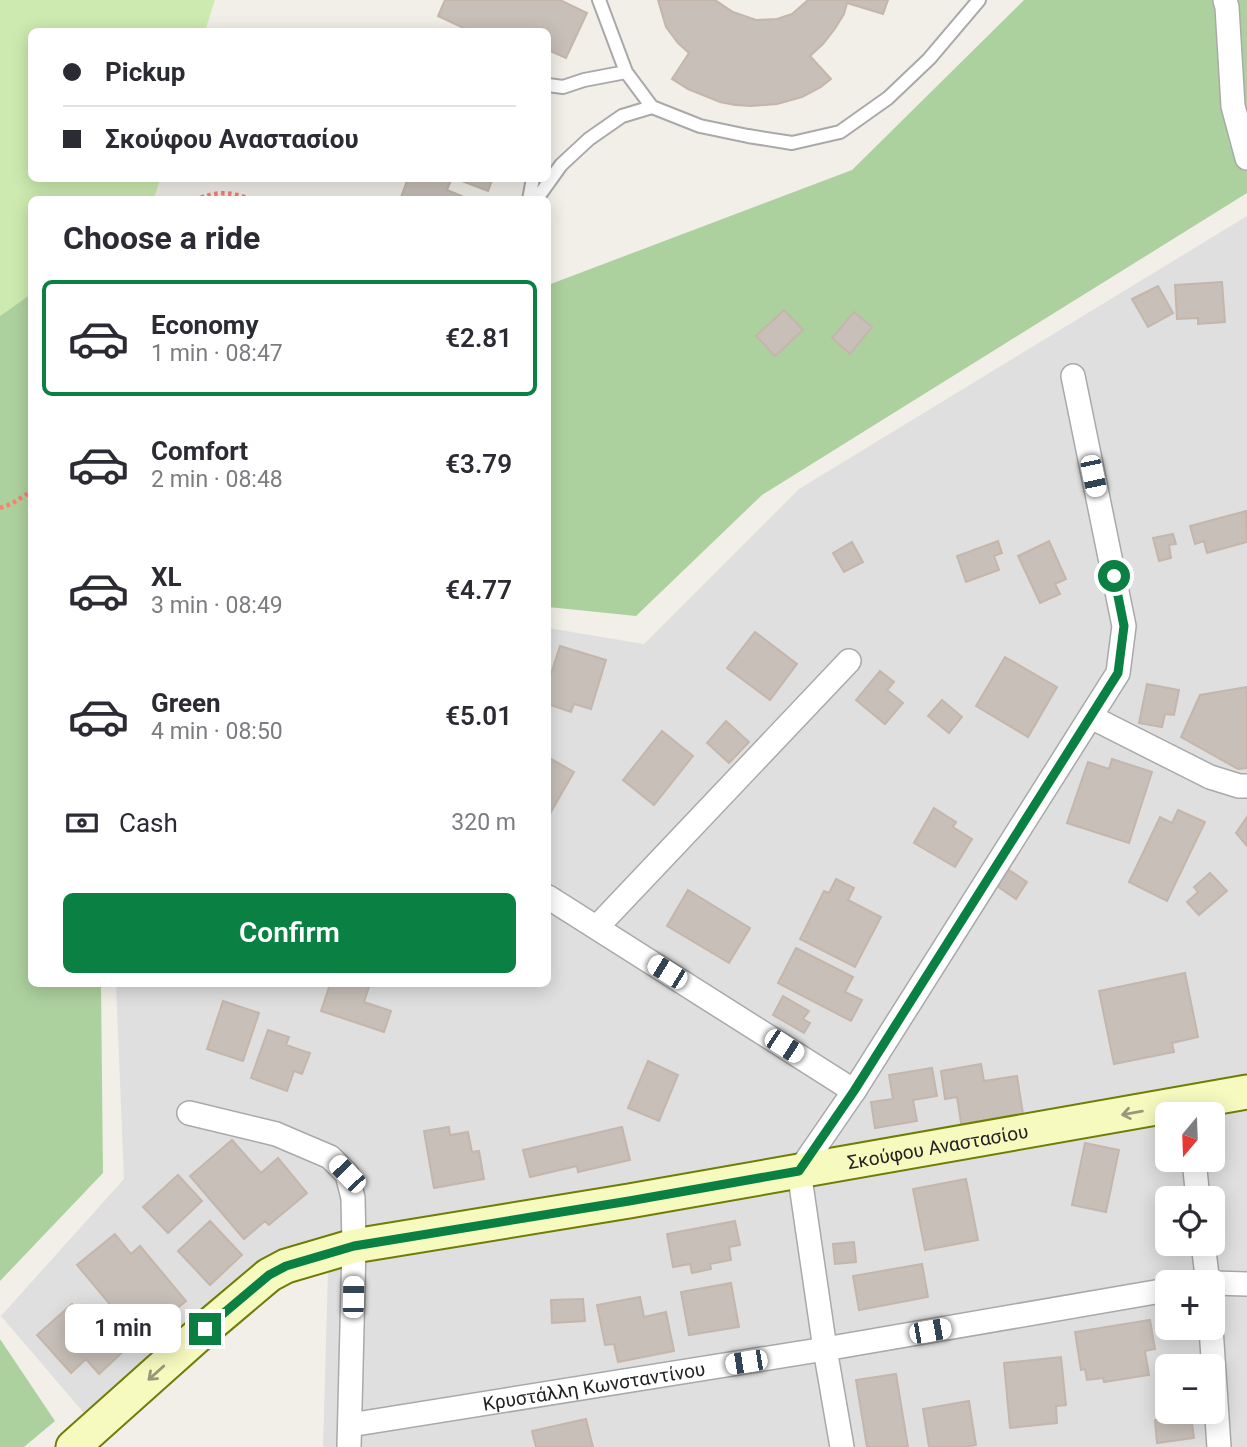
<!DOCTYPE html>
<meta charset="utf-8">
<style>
body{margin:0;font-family:Roboto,sans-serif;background:#f7f7f7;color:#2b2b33;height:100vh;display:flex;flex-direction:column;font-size:26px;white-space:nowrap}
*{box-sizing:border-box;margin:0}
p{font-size:23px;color:#7c7c81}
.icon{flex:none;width:38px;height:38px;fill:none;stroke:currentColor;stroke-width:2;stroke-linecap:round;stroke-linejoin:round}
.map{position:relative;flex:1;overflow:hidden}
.details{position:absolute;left:28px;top:196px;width:523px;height:791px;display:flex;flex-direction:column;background:#fff;border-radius:10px;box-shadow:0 4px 18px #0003}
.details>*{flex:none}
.hud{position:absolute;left:28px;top:28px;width:523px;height:154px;border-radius:10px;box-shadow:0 4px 18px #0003;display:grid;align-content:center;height:154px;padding:0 35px;background:#fff}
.needle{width:46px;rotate:199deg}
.fabs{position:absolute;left:1155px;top:1102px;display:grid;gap:14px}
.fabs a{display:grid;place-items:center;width:70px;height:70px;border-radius:10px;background:#fff;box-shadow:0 4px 18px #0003;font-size:35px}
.end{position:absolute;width:32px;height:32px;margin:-16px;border:9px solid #0b8043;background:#fff;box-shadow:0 0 0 4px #fff}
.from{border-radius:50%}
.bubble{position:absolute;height:49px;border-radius:10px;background:#fff;box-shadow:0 4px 18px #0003;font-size:23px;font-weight:600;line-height:49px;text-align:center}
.car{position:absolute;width:21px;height:42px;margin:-21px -10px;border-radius:9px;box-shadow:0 0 5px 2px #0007;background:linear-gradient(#fff 24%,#345 0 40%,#fff 0 76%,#345 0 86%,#fff 0)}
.hud b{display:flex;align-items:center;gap:24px;height:66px;font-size:26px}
.hud b+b{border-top:2px solid #e1e1e2}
.hud i{width:18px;height:18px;background:#2b2b33}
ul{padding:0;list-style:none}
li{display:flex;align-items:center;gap:21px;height:116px;margin:0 14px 10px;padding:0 21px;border:4px solid transparent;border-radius:10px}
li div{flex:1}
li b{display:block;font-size:26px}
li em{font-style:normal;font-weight:600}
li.current{border-color:#0b8043}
li>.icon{width:63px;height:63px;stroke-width:1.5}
h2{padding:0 35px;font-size:32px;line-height:84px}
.pay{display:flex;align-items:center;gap:18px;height:77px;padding:0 35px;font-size:26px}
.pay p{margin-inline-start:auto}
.cta{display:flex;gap:14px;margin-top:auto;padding:14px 35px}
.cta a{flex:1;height:80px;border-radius:10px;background:#0b8043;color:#fff;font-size:28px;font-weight:600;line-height:80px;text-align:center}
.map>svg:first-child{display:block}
</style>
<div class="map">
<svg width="1247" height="1447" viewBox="0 0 1247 1447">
<rect width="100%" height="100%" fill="#f2efe9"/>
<path fill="#e0dfdf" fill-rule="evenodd" d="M1247,216V1447H323L328,1272L284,1286L107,1440L1,1316L124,1179L116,984H548V628L644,644L799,489ZM1167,1115H1213V1160H1167ZM1167,1199H1213V1244H1167ZM1167,1283H1213V1328H1167ZM1167,1367H1213V1412H1167Z"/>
<path fill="#cdebb0" d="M0,0H215L205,31L32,32V178L160,179L154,199L32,200L31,294L0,316Z"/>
<path fill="#add19e" d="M1024,0H1247V193L762,495L636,616L548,607V285L852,170Z
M31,294L32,984H101L103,1173L0,1281V316Z
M0,1339L55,1421L24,1447H0Z"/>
<path fill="#c7bfb8" stroke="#c4b6ab" stroke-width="2" d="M445,0H560L587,13L566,58L548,50V52V32H472L438,16Z
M658,0H715L733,12L756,20L777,19L792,14L808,0H888L883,14L847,3L844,14L834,30L823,44L810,56L831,79L821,87L802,97L777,104L751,106L735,105L720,102L688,89L672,79L689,53L678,43L666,27Z
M408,178H452L447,190L462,196L461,200H400Z
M454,178H493L488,191Z
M1222,282L1225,322L1198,324V318L1177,319L1175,285Z
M1158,286L1173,313L1148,327L1132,299Z
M784,310L803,330L775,356L756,336Z
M854,312L872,327L850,354L832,338Z
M1246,511L1247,542L1207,553L1204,541L1195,544L1190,526Z
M1173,534L1176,544L1169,545L1171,558L1159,561L1153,538Z
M998,541L1002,553L994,556L999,570L966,582L957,556Z
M1049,541L1066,579L1055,584L1060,594L1040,603L1018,556Z
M852,542L863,562L844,572L833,553Z
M755,632L797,664L770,700L727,668Z
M560,646L606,660L591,709L574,704L571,712L548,704V683Z
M1005,657L1057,687L1028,737L976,706Z
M880,671L894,682L887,690L903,703L885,724L856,700Z
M1147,684L1179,690L1174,715L1165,714L1162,727L1139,723Z
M1247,687V768L1238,769L1181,737L1200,695Z
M942,700L962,717L949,733L928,716Z
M726,721L749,742L729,763L707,743Z
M662,731L693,756L654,805L623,780Z
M548,757L574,772L548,817Z
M1112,759L1152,772L1129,843L1067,823L1088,762L1109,769Z
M934,808L956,822L953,827L972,839L955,867L914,843Z
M1178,810L1205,822L1167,901L1129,882L1160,817L1172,823Z
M1247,817V846L1236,833Z
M1006,868L1027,882L1016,899L994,884Z
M1210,873L1227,891L1199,915L1187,902L1198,892L1194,887Z
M836,879L854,888L848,900L881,917L855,967L800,939L824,891L829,893Z
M688,890L750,928L729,963L667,926Z
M796,948L853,977L845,992L862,1000L851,1021L778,983Z
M1185,973L1198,1037L1172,1043L1174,1052L1114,1064L1099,991Z
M330,984H370L364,1002L391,1011L384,1032L321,1011Z
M783,996L809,1011L803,1019L810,1023L804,1033L773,1015Z
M223,1001L259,1013L243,1061L207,1049Z
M268,1030L289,1037L286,1045L310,1053L302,1074L294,1071L287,1091L251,1078Z
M648,1061L678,1075L659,1121L628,1108Z
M981,1064L984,1081L1017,1076L1024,1120L962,1129L957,1097L945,1099L941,1071Z
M932,1068L937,1096L913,1100L917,1121L875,1128L871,1102L893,1099L889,1075Z
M449,1127L450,1135L468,1132L472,1152L479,1151L484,1179L434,1188L424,1131Z
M622,1127L630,1160L578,1172L577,1166L530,1177L523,1150Z
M232,1140L261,1173L278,1158L307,1193L269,1225L265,1221L244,1239L190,1176Z
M1085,1143L1119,1150L1106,1212L1072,1205Z
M178,1175L202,1201L168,1233L143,1207Z
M966,1179L978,1240L925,1250L913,1189Z
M210,1221L242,1255L210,1285L178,1251Z
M735,1221L740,1245L729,1247L731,1260L710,1264L711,1269L692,1273L690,1264L673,1267L667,1234Z
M115,1234L131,1254L140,1246L186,1301L139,1339L77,1265Z
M854,1242L856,1262L835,1264L833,1244Z
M922,1264L928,1297L859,1310L853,1276Z
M731,1283L739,1327L689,1335L681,1292Z
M640,1297L644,1317L666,1312L674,1351L618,1362L614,1344L605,1345L597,1305Z
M583,1299L585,1321L552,1323L551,1300Z
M72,1304L90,1323L97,1317L126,1349L99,1374L86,1359L71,1373L37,1335Z
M1150,1320L1155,1349L1145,1351L1149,1375L1104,1382L1103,1378L1087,1380L1085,1369L1081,1370L1075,1332Z
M1061,1357L1066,1405L1056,1406L1057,1423L1010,1428L1004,1363Z
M896,1374L908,1447H867L856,1380Z
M969,1401L976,1445L963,1447H929L923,1409Z
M1191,1415L1194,1438L1157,1443L1155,1420Z
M586,1419L593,1447H536L532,1431Z"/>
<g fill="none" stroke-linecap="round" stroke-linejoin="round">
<defs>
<path id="lane" d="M599,0L626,72L652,107L700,126L748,136L792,143L840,132L888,98L929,59L979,0
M548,85L563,87L584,80L626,72
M529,200L533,178
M536,200L561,165L589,139L622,116L652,107"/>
<g id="street">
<path d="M1225,0L1227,7L1233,106L1247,158"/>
<path d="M1091,717L1210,777L1239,786H1247"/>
<path d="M548,897L854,1091"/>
<path d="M597,927L849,661"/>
<path d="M189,1113L276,1134L330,1157L347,1174L353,1198L354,1246L349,1447"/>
<path d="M1194,1160L1198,1199"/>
<path d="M1203,1244L1208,1283"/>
<path d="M1213,1283L1247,1284"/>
<path d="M1211,1328L1219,1447"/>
<path id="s1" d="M350,1425L825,1349L1167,1290"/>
<path d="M842,1447L825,1349L799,1171L854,1091L1118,673L1124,626L1073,376"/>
</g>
<g id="secondary">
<path id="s2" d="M73,1447L205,1329L269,1275L286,1266L354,1246L629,1201L1247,1092"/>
</g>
</defs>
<use href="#lane" stroke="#a9a9a9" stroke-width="16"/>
<use href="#street" stroke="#a9a9a9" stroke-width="26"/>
<use href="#secondary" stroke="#707d05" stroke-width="37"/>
<path stroke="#fa8072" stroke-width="4.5" stroke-dasharray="3.5 3.5" stroke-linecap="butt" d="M194,200C215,192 230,190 251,200
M0,508L11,504L32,491"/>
<use href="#lane" stroke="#fff" stroke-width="12"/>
<use href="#street" stroke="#fff" stroke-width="23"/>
<use href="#secondary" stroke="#f7fabf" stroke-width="33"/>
</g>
<defs><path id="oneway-shaft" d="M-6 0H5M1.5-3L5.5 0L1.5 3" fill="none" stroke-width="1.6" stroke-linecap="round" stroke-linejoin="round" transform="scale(1.75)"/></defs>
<g stroke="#979978">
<use href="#oneway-shaft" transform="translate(1132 1113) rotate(170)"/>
<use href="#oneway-shaft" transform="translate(156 1373) rotate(138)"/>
</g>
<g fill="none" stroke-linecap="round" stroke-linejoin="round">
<path stroke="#0b8043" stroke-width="9" d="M205,1329L269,1275L286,1266L354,1246L629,1201L799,1171L854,1091L1118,673L1124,626L1114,576"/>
</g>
<g text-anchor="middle" stroke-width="5" stroke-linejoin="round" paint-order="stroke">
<g font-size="19" fill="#222" stroke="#fff">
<text dy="7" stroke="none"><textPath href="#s2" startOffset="943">Σκούφου Αναστασίου</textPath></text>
<text dy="7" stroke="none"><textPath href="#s1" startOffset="247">Κρυστάλλη Κωνσταντίνου</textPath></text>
</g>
</g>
</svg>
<div class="fabs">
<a><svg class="needle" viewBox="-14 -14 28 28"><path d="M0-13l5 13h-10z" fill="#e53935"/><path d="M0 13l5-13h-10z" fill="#7c7c81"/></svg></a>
<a><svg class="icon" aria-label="locate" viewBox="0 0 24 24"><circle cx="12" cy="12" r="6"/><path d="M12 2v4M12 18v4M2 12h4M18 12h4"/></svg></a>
<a>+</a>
<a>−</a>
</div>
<i class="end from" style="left:1114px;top:576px"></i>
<i class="end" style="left:205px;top:1329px"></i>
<div class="bubble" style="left:65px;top:1304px;width:116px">1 min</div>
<i class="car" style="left:1093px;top:476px;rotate:168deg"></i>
<i class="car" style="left:667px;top:972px;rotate:302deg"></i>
<i class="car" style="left:784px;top:1046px;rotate:123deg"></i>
<i class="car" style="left:347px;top:1174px;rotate:316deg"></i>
<i class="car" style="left:353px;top:1297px;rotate:1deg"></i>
<i class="car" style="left:930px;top:1331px;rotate:80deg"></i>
<i class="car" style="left:746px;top:1362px;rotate:261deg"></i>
<div class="hud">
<b><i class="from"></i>Pickup</b>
<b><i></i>Σκούφου Αναστασίου</b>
</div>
<section class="details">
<h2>Choose a ride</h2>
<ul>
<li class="current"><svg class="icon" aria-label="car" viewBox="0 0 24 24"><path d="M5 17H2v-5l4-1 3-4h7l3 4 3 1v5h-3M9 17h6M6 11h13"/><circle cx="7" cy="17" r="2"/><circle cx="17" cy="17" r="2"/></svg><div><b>Economy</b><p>1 min · 08:47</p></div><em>€2.81</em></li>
<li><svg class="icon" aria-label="car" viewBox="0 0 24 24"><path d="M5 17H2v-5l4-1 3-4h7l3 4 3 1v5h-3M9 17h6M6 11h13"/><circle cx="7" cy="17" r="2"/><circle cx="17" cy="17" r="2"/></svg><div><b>Comfort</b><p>2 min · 08:48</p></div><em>€3.79</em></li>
<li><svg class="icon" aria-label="car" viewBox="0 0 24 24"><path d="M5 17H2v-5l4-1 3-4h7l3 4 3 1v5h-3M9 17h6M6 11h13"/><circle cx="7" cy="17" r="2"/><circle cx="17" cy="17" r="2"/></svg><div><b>XL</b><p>3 min · 08:49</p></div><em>€4.77</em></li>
<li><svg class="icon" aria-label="car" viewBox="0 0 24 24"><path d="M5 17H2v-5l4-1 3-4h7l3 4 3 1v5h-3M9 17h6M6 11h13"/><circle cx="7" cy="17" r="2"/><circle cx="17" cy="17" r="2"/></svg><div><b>Green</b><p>4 min · 08:50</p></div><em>€5.01</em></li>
</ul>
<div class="pay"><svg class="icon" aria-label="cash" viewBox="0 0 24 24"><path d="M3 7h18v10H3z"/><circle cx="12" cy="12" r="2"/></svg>Cash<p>320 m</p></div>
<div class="cta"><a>Confirm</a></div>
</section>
</div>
